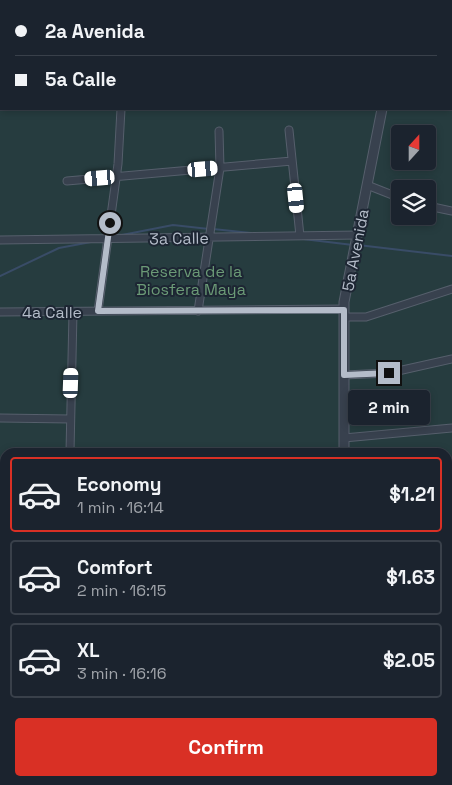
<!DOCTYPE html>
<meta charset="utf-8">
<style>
body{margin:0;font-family:"Space Grotesk",sans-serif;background:#242b36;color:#f1f3f6;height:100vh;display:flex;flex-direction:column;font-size:19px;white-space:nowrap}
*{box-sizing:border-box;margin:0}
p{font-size:16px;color:#a0a4aa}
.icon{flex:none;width:28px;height:28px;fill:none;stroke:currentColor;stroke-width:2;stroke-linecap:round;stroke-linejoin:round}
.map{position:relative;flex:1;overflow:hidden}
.side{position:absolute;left:0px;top:448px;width:452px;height:338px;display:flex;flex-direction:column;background:#1b232e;border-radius:15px 15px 0 0;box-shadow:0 2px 8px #0003,0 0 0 1px #39404a}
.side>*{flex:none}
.hud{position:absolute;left:0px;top:0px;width:452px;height:110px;box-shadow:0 2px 8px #0003,0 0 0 1px #39404a;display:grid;align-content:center;height:110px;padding:0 15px;background:#1b232e}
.needle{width:32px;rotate:21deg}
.controls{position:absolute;left:391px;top:125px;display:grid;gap:10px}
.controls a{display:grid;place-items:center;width:45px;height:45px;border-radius:5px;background:#1b232e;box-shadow:0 2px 8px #0003,0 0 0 1px #39404a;font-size:25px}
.end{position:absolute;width:22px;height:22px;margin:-11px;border:6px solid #b4bcc9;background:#111;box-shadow:0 0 0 2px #111}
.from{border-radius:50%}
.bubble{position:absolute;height:35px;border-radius:5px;background:#1b232e;box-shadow:0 2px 8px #0003,0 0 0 1px #39404a;font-size:16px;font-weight:800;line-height:35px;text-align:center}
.car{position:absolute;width:15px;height:30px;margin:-15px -8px;border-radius:6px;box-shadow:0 0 4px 1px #0007;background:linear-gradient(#fff 24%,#345 0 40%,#fff 0 76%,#345 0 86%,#fff 0)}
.hud b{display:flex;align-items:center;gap:18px;height:48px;font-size:19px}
.hud b+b{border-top:1px solid #39404a}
.hud i{width:12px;height:12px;background:#f1f3f6}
ul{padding:9px 0 0;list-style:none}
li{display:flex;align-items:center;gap:15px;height:75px;margin:0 10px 8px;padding:0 5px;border:2px solid #39404a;border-radius:5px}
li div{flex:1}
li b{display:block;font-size:19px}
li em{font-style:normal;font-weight:800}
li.active{border-color:#d93025}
li>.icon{width:45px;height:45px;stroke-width:1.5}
.button{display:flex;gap:10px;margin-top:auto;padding:10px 15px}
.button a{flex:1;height:58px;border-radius:5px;background:#d93025;color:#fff;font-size:20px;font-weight:800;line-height:58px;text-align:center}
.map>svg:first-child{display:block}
</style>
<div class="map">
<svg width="452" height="785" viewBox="0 0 452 785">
<rect width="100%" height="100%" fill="#242f3e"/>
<path fill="#263c3f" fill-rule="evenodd" d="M0,0H452V785H0ZM1,1H451V109H1ZM400,134H428V161H400ZM400,189H428V216H400ZM5,452H448V780H5Z"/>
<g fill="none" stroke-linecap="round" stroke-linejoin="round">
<path stroke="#394c67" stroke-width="2" d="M213,229L251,233
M122,235L173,225L209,229
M303,239L353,245
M358,245L452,256
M0,276L59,248L91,242"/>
<defs>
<path id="minor" d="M96,0V1
M201,0L204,1
M451,56H452
M289,130L300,236
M67,181L292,161
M367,185L400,198
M428,206L452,211
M0,240L358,235
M98,311L118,164L121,109
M198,311L220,168L219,131
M0,312L344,309
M344,317H366L452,289
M344,375L389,373L452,359
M0,418L70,419
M344,438L452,428
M70,452L73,312
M448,472L452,469
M0,599H5
M0,675H5
M448,722L452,708
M0,750H5
M260,785V780
M436,785L437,780"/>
<path id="tertiary" d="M419,1L420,0
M344,452V302L382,109
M339,785V780"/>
</defs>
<use href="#minor" stroke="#565f6c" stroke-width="9"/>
<use href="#tertiary" stroke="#565f6c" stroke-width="11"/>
<use href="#minor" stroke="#38414e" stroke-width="7"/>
<use href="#tertiary" stroke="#38414e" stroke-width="9"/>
</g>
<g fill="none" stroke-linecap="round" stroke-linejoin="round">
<path stroke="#b4bcc9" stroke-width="6" d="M110,223L98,311L344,310V375L389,373"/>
</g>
<g text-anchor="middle" stroke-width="4" stroke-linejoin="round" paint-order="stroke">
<g font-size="16" fill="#b4bcc9" stroke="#1d2633">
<text transform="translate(179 238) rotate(-1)" y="6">3a Calle</text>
<text transform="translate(355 250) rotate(-79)" y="6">5a Avenida</text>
<text x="52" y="318">4a Calle</text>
</g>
<g font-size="16" fill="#6b9a76" stroke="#1d2633">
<text x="191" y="277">Reserva de la<tspan x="191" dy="18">Biosfera Maya</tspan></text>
</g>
</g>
</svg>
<div class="controls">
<a><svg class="needle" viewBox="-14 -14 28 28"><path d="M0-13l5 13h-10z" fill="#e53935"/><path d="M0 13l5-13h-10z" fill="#a0a4aa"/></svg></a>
<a><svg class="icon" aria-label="layers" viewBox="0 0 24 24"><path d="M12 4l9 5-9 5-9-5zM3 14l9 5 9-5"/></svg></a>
</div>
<i class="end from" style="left:110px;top:223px"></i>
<i class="end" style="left:389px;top:373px"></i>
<div class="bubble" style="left:348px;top:390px;width:82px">2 min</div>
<i class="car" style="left:203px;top:169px;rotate:85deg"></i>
<i class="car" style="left:100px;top:178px;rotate:265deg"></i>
<i class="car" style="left:296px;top:198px;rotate:174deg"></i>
<i class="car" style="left:71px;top:383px;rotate:2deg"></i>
<div class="hud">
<b><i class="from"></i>2a Avenida</b>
<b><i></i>5a Calle</b>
</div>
<section class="side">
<ul>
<li class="active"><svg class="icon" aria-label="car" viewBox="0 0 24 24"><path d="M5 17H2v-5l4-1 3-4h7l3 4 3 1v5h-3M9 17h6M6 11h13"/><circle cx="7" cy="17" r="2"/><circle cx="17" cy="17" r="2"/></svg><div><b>Economy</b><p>1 min · 16:14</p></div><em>$1.21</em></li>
<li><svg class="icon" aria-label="car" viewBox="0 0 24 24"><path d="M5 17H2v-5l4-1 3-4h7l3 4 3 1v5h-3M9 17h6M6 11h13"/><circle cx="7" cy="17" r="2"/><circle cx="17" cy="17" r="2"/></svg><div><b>Comfort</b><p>2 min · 16:15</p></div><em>$1.63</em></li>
<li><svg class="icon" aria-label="car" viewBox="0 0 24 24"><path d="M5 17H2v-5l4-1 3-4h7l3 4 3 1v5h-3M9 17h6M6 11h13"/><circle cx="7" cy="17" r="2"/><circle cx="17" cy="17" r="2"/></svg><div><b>XL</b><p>3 min · 16:16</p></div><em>$2.05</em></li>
</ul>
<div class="button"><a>Confirm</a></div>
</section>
</div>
